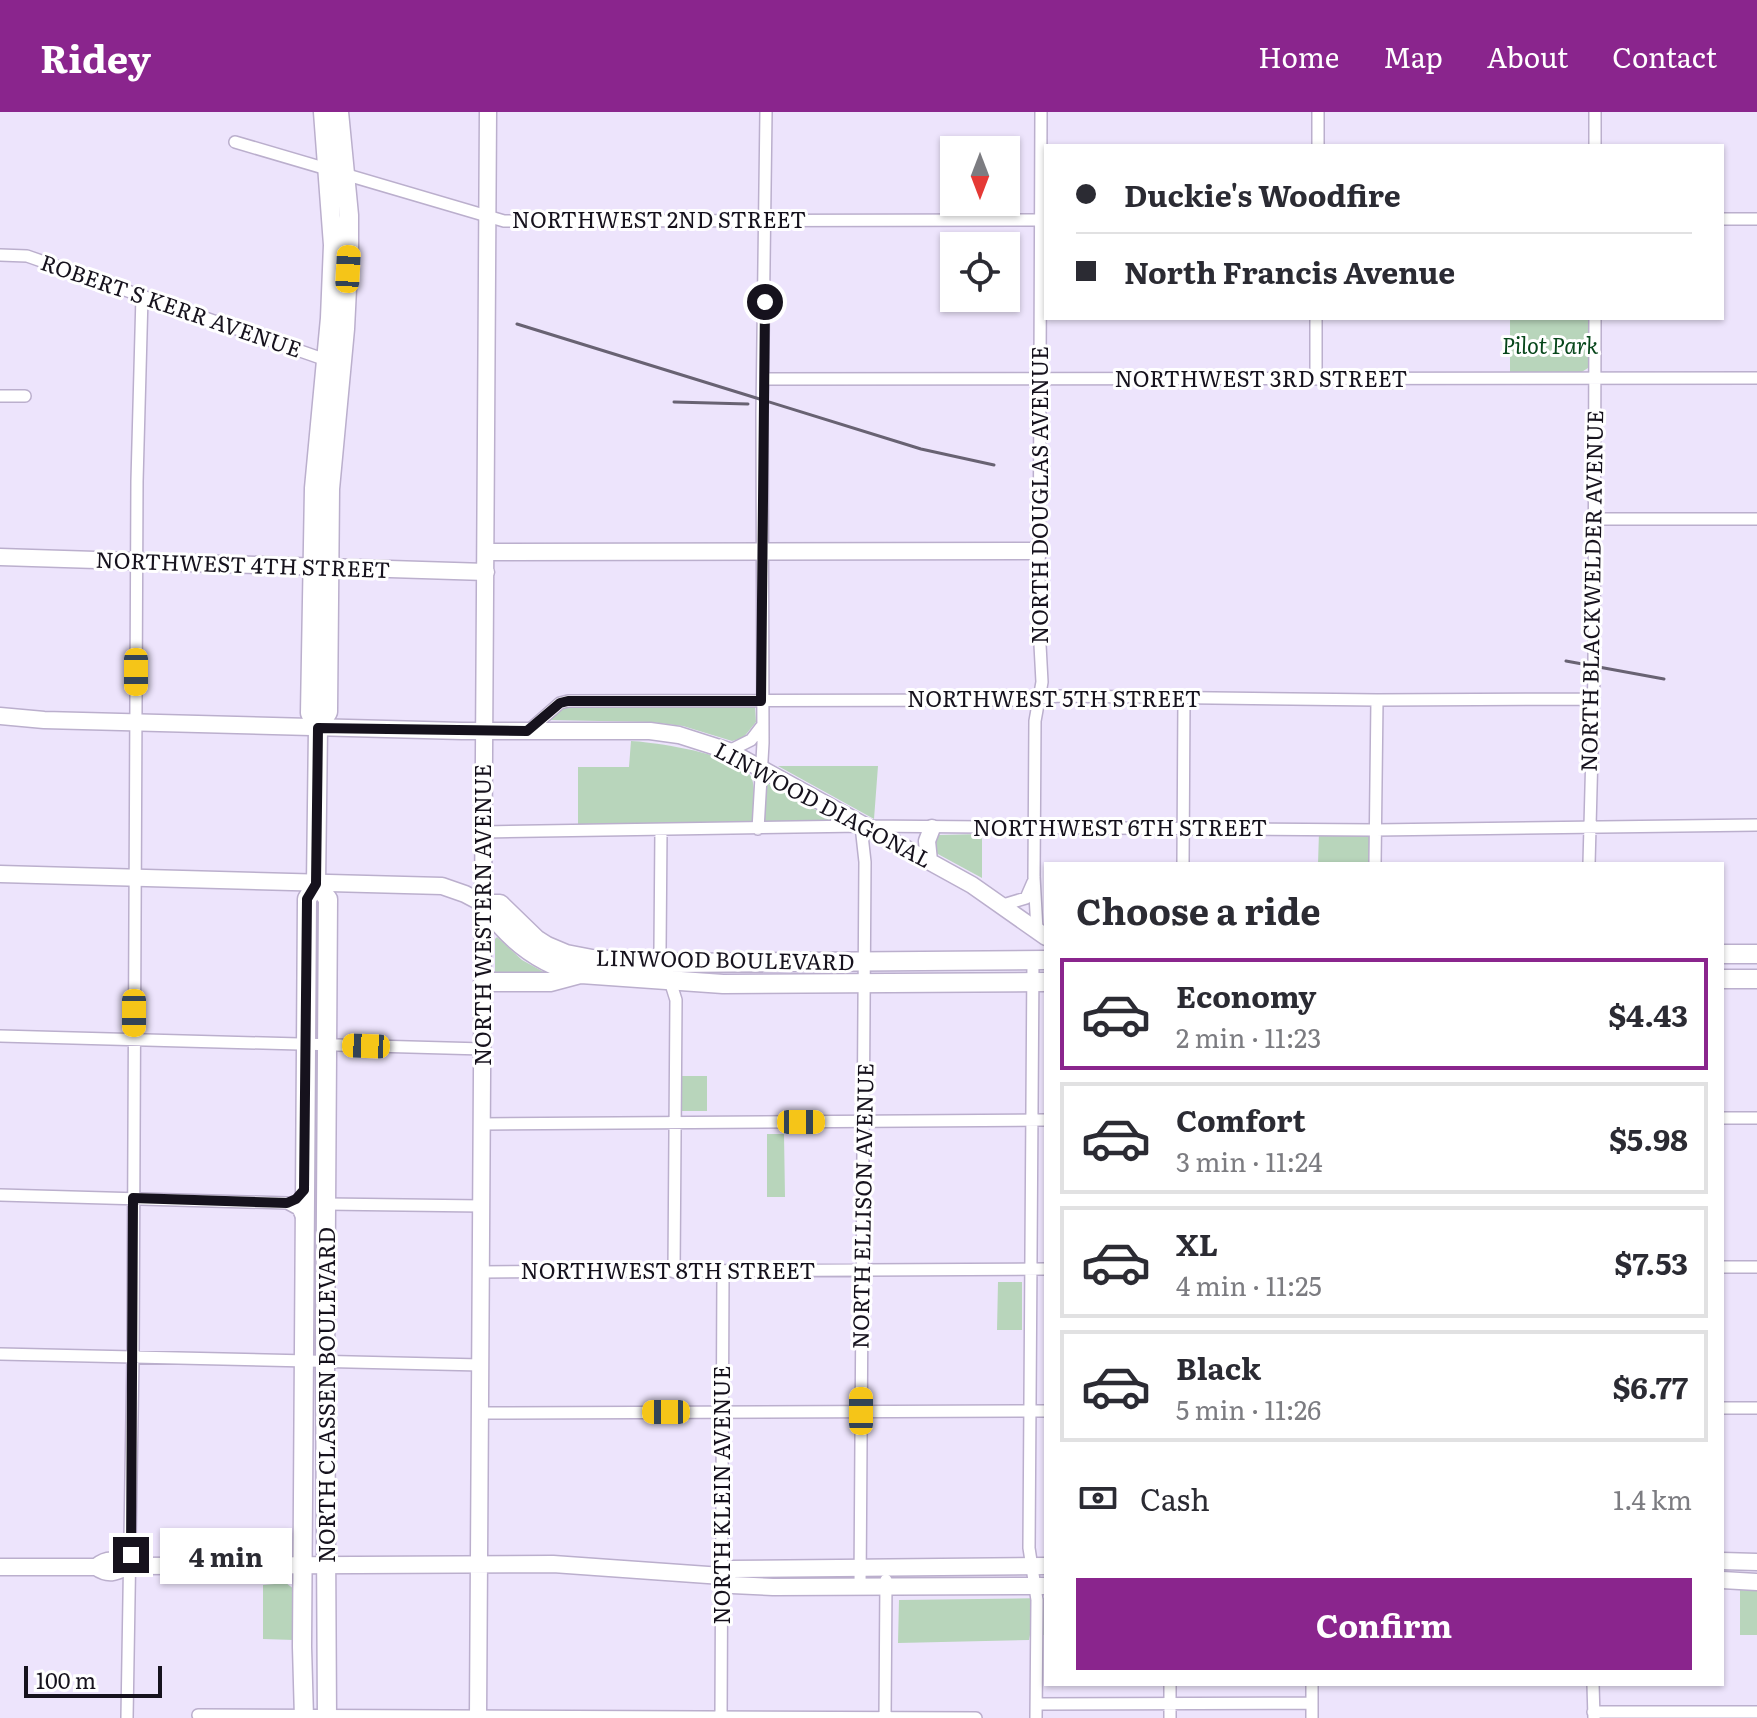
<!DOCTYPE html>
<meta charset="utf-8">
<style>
body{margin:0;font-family:Literata,serif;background:#f7f7f7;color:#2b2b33;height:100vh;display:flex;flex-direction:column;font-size:30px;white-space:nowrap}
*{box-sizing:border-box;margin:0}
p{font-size:26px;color:#7c7c81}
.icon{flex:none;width:44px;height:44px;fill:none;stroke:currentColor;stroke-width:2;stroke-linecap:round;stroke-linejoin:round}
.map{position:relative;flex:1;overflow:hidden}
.details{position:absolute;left:1044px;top:750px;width:680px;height:824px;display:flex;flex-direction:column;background:#fff;border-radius:0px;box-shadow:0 2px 6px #0004}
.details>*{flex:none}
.banner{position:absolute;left:1044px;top:32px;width:680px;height:176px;border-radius:0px;box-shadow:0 2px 6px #0004;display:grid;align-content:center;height:176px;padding:0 32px;background:#fff}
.needle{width:52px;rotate:180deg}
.tools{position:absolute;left:940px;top:24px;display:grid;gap:16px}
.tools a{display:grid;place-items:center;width:80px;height:80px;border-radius:0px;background:#fff;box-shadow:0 2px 6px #0004;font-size:40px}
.scale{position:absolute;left:24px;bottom:20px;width:138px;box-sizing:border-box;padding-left:8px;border:4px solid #16121d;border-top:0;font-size:22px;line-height:28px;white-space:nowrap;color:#16121d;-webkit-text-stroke:6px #fff;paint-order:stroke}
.end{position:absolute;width:36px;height:36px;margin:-18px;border:10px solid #16121d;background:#fff;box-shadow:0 0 0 4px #fff}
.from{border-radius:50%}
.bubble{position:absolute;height:56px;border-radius:0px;background:#fff;box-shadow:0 2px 6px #0004;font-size:26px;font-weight:700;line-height:56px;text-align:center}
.car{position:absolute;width:24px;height:48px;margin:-24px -12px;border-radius:10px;box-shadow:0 0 6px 2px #0007;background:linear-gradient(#f5c518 24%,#345 0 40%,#f5c518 0 76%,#345 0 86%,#f5c518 0)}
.banner b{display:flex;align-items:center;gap:28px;height:76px;font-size:30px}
.banner b+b{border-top:2px solid #e1e1e2}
.banner i{width:20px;height:20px;background:#2b2b33}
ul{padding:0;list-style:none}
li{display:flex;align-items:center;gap:24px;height:112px;margin:0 16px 12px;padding:0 16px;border:4px solid #e1e1e2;border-radius:0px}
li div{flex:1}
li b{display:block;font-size:30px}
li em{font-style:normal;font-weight:700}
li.selected{border-color:#8a258d}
li>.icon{width:72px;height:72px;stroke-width:1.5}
h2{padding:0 32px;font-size:36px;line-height:96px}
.pay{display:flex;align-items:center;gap:20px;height:88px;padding:0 32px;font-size:30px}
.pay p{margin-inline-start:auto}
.button{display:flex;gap:16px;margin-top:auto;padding:16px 32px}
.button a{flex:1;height:92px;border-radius:0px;background:#8a258d;color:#fff;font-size:32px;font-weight:700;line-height:92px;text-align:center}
header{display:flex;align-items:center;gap:48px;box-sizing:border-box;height:112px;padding:0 40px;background:#8a258d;color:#fff}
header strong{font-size:38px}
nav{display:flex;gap:44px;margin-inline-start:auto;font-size:28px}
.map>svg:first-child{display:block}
</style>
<header>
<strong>Ridey</strong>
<nav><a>Home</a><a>Map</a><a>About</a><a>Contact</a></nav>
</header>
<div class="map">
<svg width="1757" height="1606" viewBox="0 0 1757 1606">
<rect width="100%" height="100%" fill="#ede4fc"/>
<path fill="#b8d5bb" d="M1510,206H1589L1588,256L1580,261H1510Z
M563,594H755L756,610L743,626L732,629L683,614L651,610L548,608Z
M631,629C654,630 745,643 752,667C756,679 753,698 752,711L578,712V655H629Z
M778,654H878L874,707Z
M765,670L834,708L835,710L765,711Z
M1319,720L1370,722V752H1318Z
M982,722V766L936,741L932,728L938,723Z
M497,825L522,848L551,864L495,862V827Z
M681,964H707V999H681Z
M767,1022H784L785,1085H767Z
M998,1170H1022V1218H997Z
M286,1471L294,1477V1528L263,1527V1473Z
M1740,1478L1757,1479V1523H1740Z
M1046,1486V1523H1030L1029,1528L898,1531L899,1488Z"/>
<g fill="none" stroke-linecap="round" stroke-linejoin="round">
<defs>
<path id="street" d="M1595,0V34
M235,30L504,109L1046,108
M1318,34V0
M1722,107H1757
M0,143L27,144L329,249
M764,267L1757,266
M1316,267V206
M0,284H25
M1595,407H1757
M528,619L560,591L568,589L1022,588L1059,584L1377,588L1592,587
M729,639L751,628L761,615
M758,717L763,631L762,302L766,0
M661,718L660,837L676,888L674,1160
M484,720L861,714L1375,718L1757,713
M1183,752L1184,586
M1375,752L1377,588
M1589,752L1594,563L1595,206
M1003,793L1026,786L1033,770
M1037,818L1034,765L1035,609L1042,570L1039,514L1041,0
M1033,848L1029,1436L1037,1488L1036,1606
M0,924L483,937
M1722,1006H1757
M482,1012L1046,1008
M0,1083L287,1091L298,1097L303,1108
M326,1092L482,1094
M1722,1155H1757
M481,1160L1046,1157
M0,1242L481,1253
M1722,1296H1757
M480,1301L1046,1299
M860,1475L865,750L861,714
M1593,1572L1594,1606
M1037,1592L1312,1591
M1593,1600H1757
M198,1603L976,1606
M127,1606L133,1245L137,369L142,184
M721,1606L723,1160
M885,1606L886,1468
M1170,1606V1572
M1312,1606V1572"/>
<path id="secondary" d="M486,440L1040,439
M0,445L486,460
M0,604L44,608L462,619H650L679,623L729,639L972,773L1046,825
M929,749L927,729L932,716
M0,762L442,774L465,782L484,792
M1722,1449L1757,1450
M0,1455H96C109,1464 116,1460 129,1454
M96,1455C108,1445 116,1448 129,1454L553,1452L722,1464L732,1473L773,1475L1046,1474
M722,1464L731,1457L1046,1454
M1722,1468L1757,1470
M478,1606L488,0"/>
<path id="primary" d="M318,616L328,600L330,377L345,217L349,136V103L339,0
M316,772L328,787L325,1251L327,1606
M484,792C508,827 539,852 581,862L723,872L1046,870
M484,792H500L536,827L547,834L566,842L592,847L665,851L1046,848
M1722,842H1757
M1722,867H1757
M483,870H550L580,862
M304,1606L302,1535L307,787L316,772L318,616L310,601L314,376L330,206L333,133L323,0"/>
</defs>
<use href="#street" stroke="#bbafcd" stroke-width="14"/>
<use href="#secondary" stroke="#bbafcd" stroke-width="19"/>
<use href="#primary" stroke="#bbafcd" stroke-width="21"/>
<use href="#street" stroke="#fff" stroke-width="11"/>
<use href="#secondary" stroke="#fff" stroke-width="16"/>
<use href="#primary" stroke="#fff" stroke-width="18"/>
<path stroke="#686272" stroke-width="3" d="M517,212L921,337L994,353
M674,290L748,292
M1566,549L1664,567"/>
</g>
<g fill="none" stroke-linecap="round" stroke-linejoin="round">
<path stroke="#16121d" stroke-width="10" d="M131,1443L133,1086L287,1091L296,1087L304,1078L307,787L316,772L318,616L527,619L560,591L568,589H761L765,190"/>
</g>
<g text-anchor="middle" stroke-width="6" stroke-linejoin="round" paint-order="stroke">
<g font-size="22" fill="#16121d" stroke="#fff">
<text x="659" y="116">NORTHWEST 2ND STREET</text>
<text transform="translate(171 194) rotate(19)" y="8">ROBERT S KERR AVENUE</text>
<text x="1261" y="275">NORTHWEST 3RD STREET</text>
<text transform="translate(1040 383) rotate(-90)" y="8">NORTH DOUGLAS AVENUE</text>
<text transform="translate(243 453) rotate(2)" y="8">NORTHWEST 4TH STREET</text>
<text transform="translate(1592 479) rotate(-89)" y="8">NORTH BLACKWELDER AVENUE</text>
<text x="1054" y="595">NORTHWEST 5TH STREET</text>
<text transform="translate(823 693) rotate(28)" y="8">LINWOOD DIAGONAL</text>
<text x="1120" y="724">NORTHWEST 6TH STREET</text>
<text transform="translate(483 803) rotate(-90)" y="8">NORTH WESTERN AVENUE</text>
<text transform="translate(725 848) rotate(1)" y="8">LINWOOD BOULEVARD</text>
<text transform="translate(863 1094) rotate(-89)" y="8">NORTH ELLISON AVENUE</text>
<text x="668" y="1167">NORTHWEST 8TH STREET</text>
<text transform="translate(327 1283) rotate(-90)" y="8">NORTH CLASSEN BOULEVARD</text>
<text transform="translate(722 1383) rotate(-90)" y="8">NORTH KLEIN AVENUE</text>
</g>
<g font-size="22" font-style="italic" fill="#08471c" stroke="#fff">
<text x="1550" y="242">Pilot Park</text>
</g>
</g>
</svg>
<div class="tools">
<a><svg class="needle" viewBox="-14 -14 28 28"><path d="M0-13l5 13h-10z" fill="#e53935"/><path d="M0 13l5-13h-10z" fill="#7c7c81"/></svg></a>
<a><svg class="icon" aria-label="locate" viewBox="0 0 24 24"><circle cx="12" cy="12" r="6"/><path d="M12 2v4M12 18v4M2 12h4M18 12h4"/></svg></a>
</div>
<div class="scale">100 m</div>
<i class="end from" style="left:765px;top:190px"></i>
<i class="end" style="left:131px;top:1443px"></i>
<div class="bubble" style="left:160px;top:1416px;width:132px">4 min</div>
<i class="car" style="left:348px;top:157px;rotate:3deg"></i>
<i class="car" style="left:136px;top:560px;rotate:180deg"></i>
<i class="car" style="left:134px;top:901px;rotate:180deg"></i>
<i class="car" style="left:366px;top:934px;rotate:272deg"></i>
<i class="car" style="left:801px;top:1010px;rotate:90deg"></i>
<i class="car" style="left:861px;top:1299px;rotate:0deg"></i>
<i class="car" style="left:666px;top:1300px;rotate:270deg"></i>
<div class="banner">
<b><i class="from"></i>Duckie's Woodfire</b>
<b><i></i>North Francis Avenue</b>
</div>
<section class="details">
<h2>Choose a ride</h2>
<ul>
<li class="selected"><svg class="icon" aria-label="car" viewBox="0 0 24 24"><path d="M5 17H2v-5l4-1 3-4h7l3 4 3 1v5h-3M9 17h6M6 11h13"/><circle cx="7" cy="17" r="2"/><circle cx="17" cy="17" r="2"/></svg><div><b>Economy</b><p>2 min · 11:23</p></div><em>$4.43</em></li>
<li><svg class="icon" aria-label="car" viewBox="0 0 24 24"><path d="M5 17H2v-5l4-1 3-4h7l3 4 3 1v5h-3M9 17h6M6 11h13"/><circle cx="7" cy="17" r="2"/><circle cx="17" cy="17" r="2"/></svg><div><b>Comfort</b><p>3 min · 11:24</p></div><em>$5.98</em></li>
<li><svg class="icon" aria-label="car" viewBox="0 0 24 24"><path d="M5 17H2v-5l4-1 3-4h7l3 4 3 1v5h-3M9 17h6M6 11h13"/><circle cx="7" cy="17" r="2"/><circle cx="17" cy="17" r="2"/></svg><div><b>XL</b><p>4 min · 11:25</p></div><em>$7.53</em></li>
<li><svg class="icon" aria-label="car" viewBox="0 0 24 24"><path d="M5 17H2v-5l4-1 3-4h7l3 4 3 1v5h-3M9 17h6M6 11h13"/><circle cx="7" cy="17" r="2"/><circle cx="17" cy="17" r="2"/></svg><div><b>Black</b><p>5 min · 11:26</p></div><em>$6.77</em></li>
</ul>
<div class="pay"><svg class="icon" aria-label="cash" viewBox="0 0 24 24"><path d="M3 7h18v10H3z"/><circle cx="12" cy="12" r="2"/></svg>Cash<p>1.4 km</p></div>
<div class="button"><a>Confirm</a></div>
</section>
</div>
